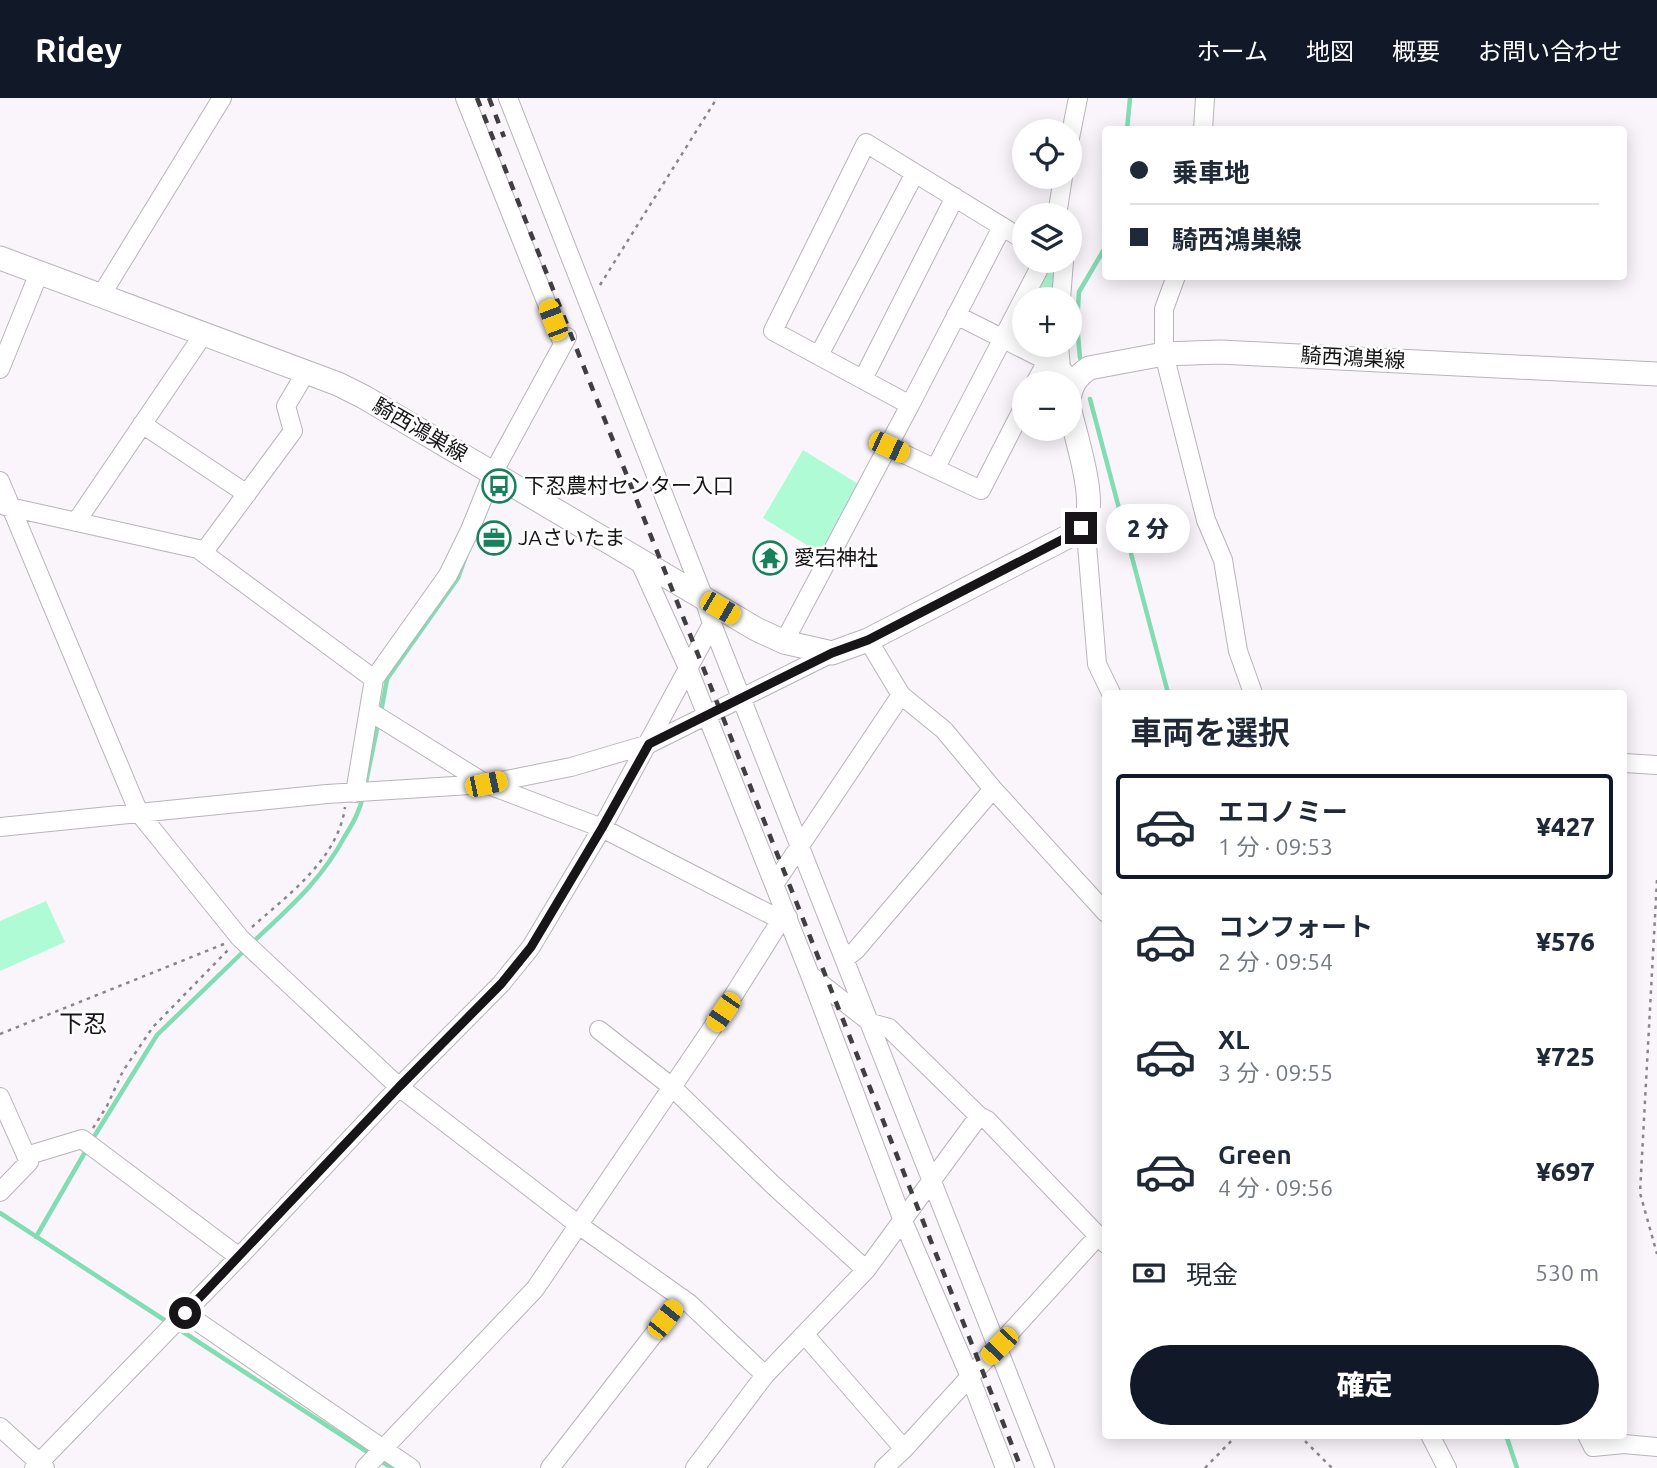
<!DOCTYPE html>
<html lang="ja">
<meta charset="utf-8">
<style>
body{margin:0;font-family:Ubuntu,"Noto Sans JP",sans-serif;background:#f2f2f3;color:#1f2937;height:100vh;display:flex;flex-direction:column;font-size:26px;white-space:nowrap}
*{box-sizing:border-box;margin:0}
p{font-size:23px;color:#747a83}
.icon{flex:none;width:38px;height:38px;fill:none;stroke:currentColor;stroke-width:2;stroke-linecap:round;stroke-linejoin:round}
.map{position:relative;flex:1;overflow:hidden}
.panel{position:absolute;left:1102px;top:592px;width:525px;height:749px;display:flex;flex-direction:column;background:#fff;border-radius:7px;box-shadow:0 4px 18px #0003}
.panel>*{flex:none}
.banner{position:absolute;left:1102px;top:28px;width:525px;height:154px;border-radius:7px;box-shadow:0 4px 18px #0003;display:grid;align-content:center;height:154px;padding:0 28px;background:#fff}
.fabs{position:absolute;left:1012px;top:21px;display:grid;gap:14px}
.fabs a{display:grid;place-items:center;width:70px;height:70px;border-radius:50%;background:#fff;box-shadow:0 4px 18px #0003;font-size:35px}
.end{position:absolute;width:32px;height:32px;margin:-16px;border:9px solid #171517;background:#fff;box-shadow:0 0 0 4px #fff}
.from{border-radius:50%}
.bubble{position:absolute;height:49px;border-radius:24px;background:#fff;box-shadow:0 4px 18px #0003;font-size:23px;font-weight:800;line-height:49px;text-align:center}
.car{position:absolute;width:21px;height:42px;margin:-21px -10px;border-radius:9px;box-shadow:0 0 5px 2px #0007;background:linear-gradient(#f5c518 24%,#345 0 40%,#f5c518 0 76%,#345 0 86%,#f5c518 0)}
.banner b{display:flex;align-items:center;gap:24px;height:66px;font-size:26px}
.banner b+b{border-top:2px solid #e0e1e3}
.banner i{width:18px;height:18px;background:#1f2937}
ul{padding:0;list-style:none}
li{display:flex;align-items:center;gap:21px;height:105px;margin:0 14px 10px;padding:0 14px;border:4px solid transparent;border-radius:7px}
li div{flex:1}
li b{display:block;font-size:26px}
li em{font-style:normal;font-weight:800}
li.active{border-color:#111827}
li>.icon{width:63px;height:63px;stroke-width:1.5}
h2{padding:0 28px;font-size:32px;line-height:84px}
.pay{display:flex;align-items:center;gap:18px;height:77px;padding:0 28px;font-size:26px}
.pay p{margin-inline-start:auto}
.button{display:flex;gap:14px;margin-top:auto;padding:14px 28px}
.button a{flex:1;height:80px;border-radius:42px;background:#111827;color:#fff;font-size:28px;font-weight:800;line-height:80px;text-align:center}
header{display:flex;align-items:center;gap:42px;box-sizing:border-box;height:98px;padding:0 35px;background:#111827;color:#fff}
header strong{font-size:33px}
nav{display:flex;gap:38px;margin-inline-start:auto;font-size:24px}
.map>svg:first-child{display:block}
</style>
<header>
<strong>Ridey</strong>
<nav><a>ホーム</a><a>地図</a><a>概要</a><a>お問い合わせ</a></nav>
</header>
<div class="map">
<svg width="1657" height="1370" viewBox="0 0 1657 1370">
<rect width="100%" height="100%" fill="#f9f5fb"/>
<path fill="#affbd6" d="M1051,168L1054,170L1051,201H1029L1045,170Z
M803,352L860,387L823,457L763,420Z
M46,803L65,844L0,873V823Z"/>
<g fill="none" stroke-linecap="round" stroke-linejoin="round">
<path stroke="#83ddb4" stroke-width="4.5" d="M1127,32L1130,0
M1080,260L1077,226L1079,194L1106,148
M1090,301L1168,595
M381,614L387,581L458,480L466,458
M365,689L378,626
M252,845C290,809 320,784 345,738C353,725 360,713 363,698
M92,1042L157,937L246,851
M0,1115L169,1225
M36,1139L88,1049
M177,1230L372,1357
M1506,1337L1517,1370
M379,1362L392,1370"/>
<defs>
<path id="minor" d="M465,0L563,246
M508,0L704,500L712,526L1045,1370
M1203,32L1205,0
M1069,45L1078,0
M1057,117L1063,79
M1176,178L1164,211V256L1206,422L1223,462L1238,553L1253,595
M100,199L222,0
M1061,201L1064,163
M956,217L1061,270
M1059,247L1061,270L1066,276
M819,257L915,75
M0,271L39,175
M863,281L955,99
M1035,285L1047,263
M910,307L1002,129
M142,326L247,396
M889,349L981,392L1024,308
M935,371L1043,163
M0,383L139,715L240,840L399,989L580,1128L690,1206L765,1277
M5,408L198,451L374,581
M1085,423L1097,566L1111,595
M76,424L203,237
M203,455L293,333L286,308L306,274
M638,460L688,570L810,877L903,1123L970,1279L1005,1370
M784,544L910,307L773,233L866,45L1024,142
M901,597L944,632L993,691L1106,815
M369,613L486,686L602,730L781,822
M1624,665L1657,667
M355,695L374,581L448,477L470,432L493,375L567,239
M0,729L327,696L486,686L571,669L649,646L832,555
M775,785L901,597L868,542
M844,861L856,852L993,691
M810,877L871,925L889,930L979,1018L987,1022L1106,1146
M599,932L672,989L772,1086L866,1172
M0,999L29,1064L0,1094
M26,1058L82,1041L239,1159
M185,1215L411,1370
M805,1237L904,1351
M0,1329L45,1370
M1430,1337L1447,1370
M1587,1337L1593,1349L1624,1346L1657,1349
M34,1370L239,1159L399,989L501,886L531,849L602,730L712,526
M365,1370L535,1191L723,914L781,822L788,819
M550,1370L682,1200
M695,1370L765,1277L866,1172L979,1018
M884,1370L904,1351L1098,1138"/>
<path id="major" d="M0,160L338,286L364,299L756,531L784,544L832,555L868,542L1073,436C1077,433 1082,429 1085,424C1097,401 1075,336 1069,309
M1069,302C1071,287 1076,279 1089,270L1164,256L1220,254L1657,276"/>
</defs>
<use href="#minor" stroke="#b8b4ba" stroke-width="20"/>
<use href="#major" stroke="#b8b4ba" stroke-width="25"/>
<path stroke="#89868a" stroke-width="2.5" stroke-dasharray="3.5 5" stroke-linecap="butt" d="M600,187L717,0
M1657,782L1640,1095L1657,1156
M252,829C288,797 338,761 345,709
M0,936L224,846
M93,1030L107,1008L123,973L153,929L230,850
M1299,1337L1332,1370
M1205,1370L1237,1337"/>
<use href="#minor" stroke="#fff" stroke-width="18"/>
<use href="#major" stroke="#fff" stroke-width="23"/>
<path stroke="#403e41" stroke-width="4.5" stroke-dasharray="9 9" stroke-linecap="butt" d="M477,0L1021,1370
M489,0L504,39"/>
</g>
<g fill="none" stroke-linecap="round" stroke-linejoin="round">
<path stroke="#171517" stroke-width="9" d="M185,1215L399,989L501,886L531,849L602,730L649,646L832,555L868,542L1073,436L1081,430"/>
</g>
<defs>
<symbol id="bus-ring" viewBox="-11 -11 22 22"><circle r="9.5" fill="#fff" stroke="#18805a" stroke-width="1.5"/><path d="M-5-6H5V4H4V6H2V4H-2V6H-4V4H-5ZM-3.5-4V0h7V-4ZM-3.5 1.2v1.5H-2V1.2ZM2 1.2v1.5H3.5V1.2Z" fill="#18805a"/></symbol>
<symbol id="office-ring" viewBox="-11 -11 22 22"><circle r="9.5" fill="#fff" stroke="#18805a" stroke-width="1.5"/><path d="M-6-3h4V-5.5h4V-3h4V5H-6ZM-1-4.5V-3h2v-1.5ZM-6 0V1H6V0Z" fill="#18805a"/></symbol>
<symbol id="temple-ring" viewBox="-11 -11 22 22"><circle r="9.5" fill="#fff" stroke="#18805a" stroke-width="1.5"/><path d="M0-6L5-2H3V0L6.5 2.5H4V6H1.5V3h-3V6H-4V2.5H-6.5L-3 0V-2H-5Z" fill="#18805a"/></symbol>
</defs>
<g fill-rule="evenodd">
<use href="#bus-ring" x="480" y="369" width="38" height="38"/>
<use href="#office-ring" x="475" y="421" width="38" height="38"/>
<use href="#temple-ring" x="751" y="441" width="38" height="38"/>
</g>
<g text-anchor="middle" stroke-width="5" stroke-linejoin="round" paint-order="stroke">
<g font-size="21" fill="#171517" stroke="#fff">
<text transform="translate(1353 260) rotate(3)" y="7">騎西鴻巣線</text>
<text transform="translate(420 332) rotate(30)" y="7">騎西鴻巣線</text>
</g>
<g font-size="21" fill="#171517" stroke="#fff" text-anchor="start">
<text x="524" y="395">下忍農村センター入口</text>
<text x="518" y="447">JAさいたま</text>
<text x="794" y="467">愛宕神社</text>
</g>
<g font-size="24" fill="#171517" stroke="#fff">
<text x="83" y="934">下忍</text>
</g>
</g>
</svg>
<div class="fabs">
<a><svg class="icon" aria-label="locate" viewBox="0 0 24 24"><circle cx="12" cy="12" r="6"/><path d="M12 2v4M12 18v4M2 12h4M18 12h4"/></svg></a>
<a><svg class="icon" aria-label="layers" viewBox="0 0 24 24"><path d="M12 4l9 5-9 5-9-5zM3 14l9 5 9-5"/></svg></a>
<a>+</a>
<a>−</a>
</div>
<i class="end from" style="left:185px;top:1215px"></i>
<i class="end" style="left:1081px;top:430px"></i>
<div class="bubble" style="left:1106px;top:406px;width:84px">2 分</div>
<i class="car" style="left:553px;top:222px;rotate:339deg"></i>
<i class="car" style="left:889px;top:349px;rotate:115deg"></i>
<i class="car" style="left:720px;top:510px;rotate:120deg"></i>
<i class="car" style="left:486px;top:686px;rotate:78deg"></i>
<i class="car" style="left:723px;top:914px;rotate:214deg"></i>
<i class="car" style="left:665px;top:1221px;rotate:38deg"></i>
<i class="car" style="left:999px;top:1248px;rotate:224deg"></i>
<div class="banner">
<b><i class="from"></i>乗車地</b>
<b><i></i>騎西鴻巣線</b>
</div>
<section class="panel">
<h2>車両を選択</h2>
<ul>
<li class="active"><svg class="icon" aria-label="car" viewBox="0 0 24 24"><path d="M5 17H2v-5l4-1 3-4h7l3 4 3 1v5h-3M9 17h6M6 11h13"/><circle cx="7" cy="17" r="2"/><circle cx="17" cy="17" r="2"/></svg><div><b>エコノミー</b><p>1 分 · 09:53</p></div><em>¥427</em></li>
<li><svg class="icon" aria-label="car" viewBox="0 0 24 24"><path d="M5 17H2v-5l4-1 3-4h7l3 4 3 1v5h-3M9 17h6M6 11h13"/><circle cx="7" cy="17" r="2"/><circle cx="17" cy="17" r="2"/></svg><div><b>コンフォート</b><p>2 分 · 09:54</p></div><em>¥576</em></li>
<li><svg class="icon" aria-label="car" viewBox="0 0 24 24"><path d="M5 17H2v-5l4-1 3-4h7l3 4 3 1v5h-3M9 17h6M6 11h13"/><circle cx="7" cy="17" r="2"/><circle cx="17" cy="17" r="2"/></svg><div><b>XL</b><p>3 分 · 09:55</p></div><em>¥725</em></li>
<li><svg class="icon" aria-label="car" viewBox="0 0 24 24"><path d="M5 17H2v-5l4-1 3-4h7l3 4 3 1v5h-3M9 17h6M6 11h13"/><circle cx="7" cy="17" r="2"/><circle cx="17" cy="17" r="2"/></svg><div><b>Green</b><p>4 分 · 09:56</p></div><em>¥697</em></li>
</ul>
<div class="pay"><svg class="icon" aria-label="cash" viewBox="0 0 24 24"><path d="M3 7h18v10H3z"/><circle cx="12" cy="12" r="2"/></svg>現金<p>530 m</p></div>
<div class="button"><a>確定</a></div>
</section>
</div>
